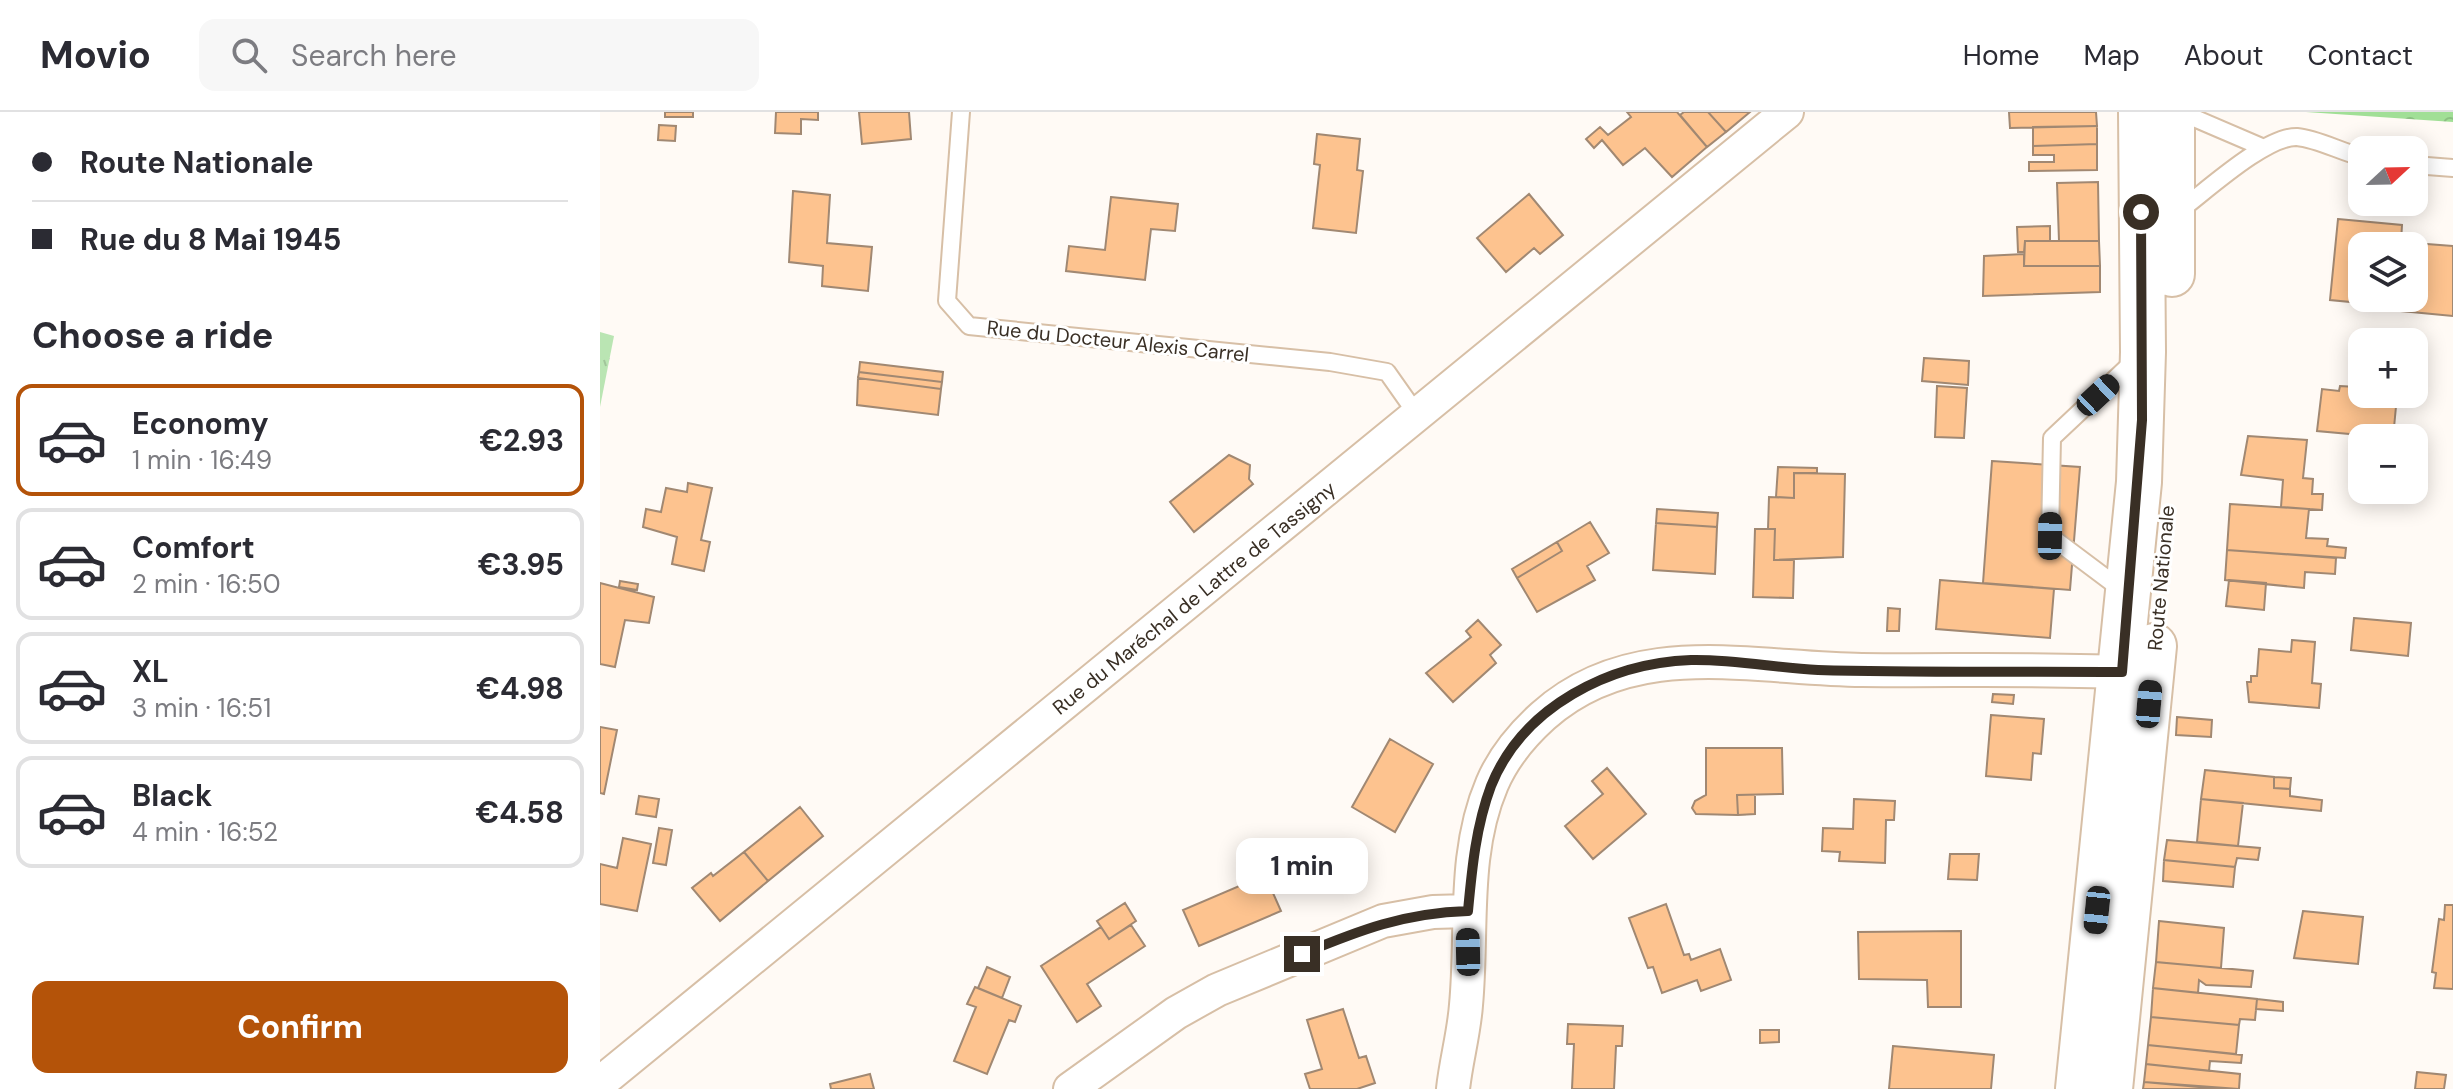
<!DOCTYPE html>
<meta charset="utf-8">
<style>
body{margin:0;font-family:"DM Sans",sans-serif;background:#f7f7f7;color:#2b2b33;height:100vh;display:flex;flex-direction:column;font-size:30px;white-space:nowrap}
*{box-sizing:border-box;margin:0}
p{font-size:26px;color:#7c7c81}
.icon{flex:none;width:44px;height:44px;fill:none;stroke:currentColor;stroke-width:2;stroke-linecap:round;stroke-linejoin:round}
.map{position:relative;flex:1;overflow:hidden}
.panel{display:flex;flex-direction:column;background:#fff;width:600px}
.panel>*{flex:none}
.hud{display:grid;align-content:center;height:176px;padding:0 32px;background:#fff}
.needle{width:52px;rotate:68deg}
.fabs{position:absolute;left:1748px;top:24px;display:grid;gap:16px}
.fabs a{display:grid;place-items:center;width:80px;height:80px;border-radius:16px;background:#fff;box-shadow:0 4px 20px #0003;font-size:40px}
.end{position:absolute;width:36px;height:36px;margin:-18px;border:10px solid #392f25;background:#fff;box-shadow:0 0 0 4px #fff}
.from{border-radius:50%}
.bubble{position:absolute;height:56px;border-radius:16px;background:#fff;box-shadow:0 4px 20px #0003;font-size:26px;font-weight:700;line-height:56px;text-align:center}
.car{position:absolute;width:24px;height:48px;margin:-24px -12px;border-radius:10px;box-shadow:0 0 6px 2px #0007;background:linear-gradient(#222 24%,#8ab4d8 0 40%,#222 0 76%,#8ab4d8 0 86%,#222 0)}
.hud b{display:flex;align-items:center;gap:28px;height:76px;font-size:30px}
.hud b+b{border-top:2px solid #e1e1e2}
.hud i{width:20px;height:20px;background:#2b2b33}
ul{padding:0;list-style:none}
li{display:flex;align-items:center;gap:24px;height:112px;margin:0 16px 12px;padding:0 16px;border:4px solid #e1e1e2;border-radius:16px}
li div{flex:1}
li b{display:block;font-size:30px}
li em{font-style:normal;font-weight:700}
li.on{border-color:#b45309}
li>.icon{width:72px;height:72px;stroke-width:1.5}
h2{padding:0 32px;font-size:36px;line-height:96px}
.primary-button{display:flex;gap:16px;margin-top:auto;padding:16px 32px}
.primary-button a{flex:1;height:92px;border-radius:16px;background:#b45309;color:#fff;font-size:32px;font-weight:700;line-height:92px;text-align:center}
header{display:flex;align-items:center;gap:48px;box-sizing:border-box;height:112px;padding:0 40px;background:#fff;border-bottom:2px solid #e1e1e2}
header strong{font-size:38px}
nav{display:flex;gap:44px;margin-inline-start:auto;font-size:28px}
.search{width:560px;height:72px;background:#f7f7f7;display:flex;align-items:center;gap:20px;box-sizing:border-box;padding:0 28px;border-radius:16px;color:#7c7c81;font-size:30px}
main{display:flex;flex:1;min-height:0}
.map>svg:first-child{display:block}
</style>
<header>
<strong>Movio</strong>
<div class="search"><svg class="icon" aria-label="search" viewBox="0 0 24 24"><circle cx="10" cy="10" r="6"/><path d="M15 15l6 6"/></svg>Search here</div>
<nav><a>Home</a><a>Map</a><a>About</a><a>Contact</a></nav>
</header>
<main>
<section class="panel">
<div class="hud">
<b><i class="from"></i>Route Nationale</b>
<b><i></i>Rue du 8 Mai 1945</b>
</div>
<h2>Choose a ride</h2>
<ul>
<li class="on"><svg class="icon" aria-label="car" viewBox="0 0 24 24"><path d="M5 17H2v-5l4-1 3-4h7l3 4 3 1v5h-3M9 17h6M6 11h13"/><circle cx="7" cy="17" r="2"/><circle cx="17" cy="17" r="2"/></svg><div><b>Economy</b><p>1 min · 16:49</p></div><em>€2.93</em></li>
<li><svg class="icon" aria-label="car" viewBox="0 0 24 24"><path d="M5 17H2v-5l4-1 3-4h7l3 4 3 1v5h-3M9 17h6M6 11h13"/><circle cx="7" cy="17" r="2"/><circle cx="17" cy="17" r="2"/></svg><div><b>Comfort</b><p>2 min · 16:50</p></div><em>€3.95</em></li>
<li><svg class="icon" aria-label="car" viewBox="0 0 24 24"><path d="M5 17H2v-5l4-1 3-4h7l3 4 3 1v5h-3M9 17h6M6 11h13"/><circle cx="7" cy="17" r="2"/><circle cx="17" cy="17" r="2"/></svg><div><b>XL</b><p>3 min · 16:51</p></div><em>€4.98</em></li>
<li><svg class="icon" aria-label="car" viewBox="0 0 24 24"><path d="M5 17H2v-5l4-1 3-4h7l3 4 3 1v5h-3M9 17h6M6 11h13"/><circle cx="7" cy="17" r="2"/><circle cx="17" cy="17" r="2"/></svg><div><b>Black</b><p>4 min · 16:52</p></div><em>€4.58</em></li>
</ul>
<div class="primary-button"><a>Confirm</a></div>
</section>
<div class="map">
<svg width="1853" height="977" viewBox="0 0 1853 977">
<defs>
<pattern id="grass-tufts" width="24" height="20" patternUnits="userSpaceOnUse" patternTransform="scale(2)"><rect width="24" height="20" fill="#bae5b3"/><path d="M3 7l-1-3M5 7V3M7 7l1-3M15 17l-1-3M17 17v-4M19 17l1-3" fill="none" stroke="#a1c59a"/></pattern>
<pattern id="forest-crowns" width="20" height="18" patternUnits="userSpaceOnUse" patternTransform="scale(2)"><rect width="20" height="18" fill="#a1df96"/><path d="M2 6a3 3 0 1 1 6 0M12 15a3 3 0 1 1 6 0" fill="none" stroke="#8bc081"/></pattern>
</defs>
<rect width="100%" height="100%" fill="#fffaf5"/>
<path fill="url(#grass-tufts)" d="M0,220L14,224L0,295Z"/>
<path fill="url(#forest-crowns)" d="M1706,0H1853V10Z"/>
<path fill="#fdc38f" stroke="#a18872" stroke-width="2" fill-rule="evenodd" d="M65,0H93V5H65Z
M176,0H218V8L201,7V22L175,21Z
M259,0H309L311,27L262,32Z
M1027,0H1077L1107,35L1072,65L1045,36L1023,53L1002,28L994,36L986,27L1000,15L1008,23L1031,5Z
M1084,0H1108L1126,20L1107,35L1080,3Z
M1108,0H1150L1126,20Z
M1409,0H1496L1497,14L1410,16Z
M59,13L76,14L75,29L58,28Z
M1497,14V32L1433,34V15Z
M717,22L760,27L757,58L763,59L756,121L713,116L720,53L714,52Z
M1497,32V58L1429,59V50H1454V43H1433V34Z
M1498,70L1499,129H1459L1457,71Z
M193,79L230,83L227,131L272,135L268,179L222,174L223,154L189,150Z
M929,82L963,123L940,142L934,136L906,160L877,126Z
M511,85L578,92L575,119L551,117L545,168L466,159L469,134L505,138Z
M1738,107L1802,113L1801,130L1853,134V204L1770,196L1771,192L1730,188ZM1762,134H1814V186H1762Z
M1450,114V129H1425L1424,140H1418L1417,115Z
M1425,129H1499L1500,154H1424Z
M1424,142V154H1500V180L1383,184L1384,144Z
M1324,246L1369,249L1368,273L1322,269Z
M260,250L343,260L342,270L259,260Z
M259,260L342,270L341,277L258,266Z
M258,266L341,277L338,303L257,293Z
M1337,274L1367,276L1364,326L1335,325Z
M1740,274L1756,275V281L1762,282L1797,284L1793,326L1717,319L1722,277L1739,279Z
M1648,324L1707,328L1703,366L1713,367L1712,382H1723L1722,398L1681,395L1683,368L1641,363Z
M629,343L650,353L649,367L653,372L594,420L570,390Z
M1392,349L1480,355L1470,478L1383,471Z
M1178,355L1217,356V361H1194V386L1176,385Z
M1194,361L1245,362L1243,445L1174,448L1175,417H1168L1169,385L1194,386Z
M88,371L112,376L101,428L110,430L104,459L72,452L77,425L43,415L46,397L61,400L66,376L87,380Z
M1630,392L1709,397L1706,426L1728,427L1727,434L1746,436L1745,446L1627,438Z
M1057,397L1118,401L1117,415L1056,411Z
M990,410L1009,441L987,454L995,468L937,500L917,466L962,439L957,430Z
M1056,411L1117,415L1115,462L1053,458Z
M1155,417H1175L1174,448H1194L1193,486L1153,485Z
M957,430L962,439L917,466L912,457Z
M1627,438L1736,446L1735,462L1705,460L1704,476L1625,468Z
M1340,468L1454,477L1450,526L1336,517Z
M1629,468L1666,471L1664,498L1626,494Z
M20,469L38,472L37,478L19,475Z
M0,471L54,485L49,511L25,508L15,555L0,552Z
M1288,496L1300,497L1299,519H1287Z
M1754,506L1811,511L1808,544L1751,538Z
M878,508L901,533L890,543L896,551L853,590L826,561L871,525L866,519Z
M1692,528L1715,530L1712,571L1721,572L1719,596L1649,590L1647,570H1651V564H1657L1659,537L1691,540Z
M1393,582L1414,583L1413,592L1392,590Z
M1391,603L1444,607L1441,642L1433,641L1431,668L1386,664Z
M1577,605L1612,608L1611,625L1576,623Z
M0,615L17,618L4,682L0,681Z
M790,627L833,652L795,720L752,695Z
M1106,636H1182L1183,682L1137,683L1138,703L1096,702L1092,696L1095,689L1106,683Z
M1007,656L1046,702L993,747L965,714L1003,682L992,669Z
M1605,658L1674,665V676L1690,677V684L1722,688L1721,699L1601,687Z
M1674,665L1691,666L1690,677L1674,676Z
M1137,683H1155V702L1138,703Z
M39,684L59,687L56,705L36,702Z
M1254,687L1295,689L1294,708H1286L1285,751L1239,749L1240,740L1222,739L1223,716L1253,717Z
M1601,687L1643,691L1638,734L1597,730Z
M200,695L223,724L168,769L144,740Z
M59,716L72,718L66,753L53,751Z
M23,726L51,732L37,799L0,792V752L17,756Z
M1567,728L1660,736L1658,748L1637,746L1635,755L1564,748Z
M144,740L168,769L120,809L92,776L111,761L113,764Z
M1350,742H1379L1377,768L1348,767Z
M1564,748L1635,755L1633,775L1563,769Z
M665,763L681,799L599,834L583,798Z
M525,791L536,809L509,827L497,809Z
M1066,792L1084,843L1089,842L1091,848L1120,837L1131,868L1101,879L1097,868L1062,881L1053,855L1048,856L1029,806Z
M1845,793H1853V877L1834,876L1836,861L1832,860L1839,807L1844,808Z
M1703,799L1763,805L1758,852L1694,846Z
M1559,809L1624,816L1621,856L1556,850Z
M531,813L545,834L487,872L501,894L477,910L441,854L501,815L509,827Z
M1361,819V895H1328L1327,868L1259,867L1258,820Z
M1556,850L1653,859L1651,875L1606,873L1599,868L1598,881L1553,876Z
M387,855L410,865L402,886L378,876Z
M375,875L421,894L415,910L409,908L387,962L354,949L376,895L367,892Z
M1553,876L1657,887L1655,908L1640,907L1639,913L1551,905Z
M1657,887L1683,890V899L1656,897Z
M743,897L759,946L766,944L775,971L757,977H710L705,962L722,957L707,908Z
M1551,905L1639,913L1636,942L1548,933Z
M968,912L1023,914L1022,934H1016L1014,977H972L974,932H967Z
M1160,918H1179V930L1160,931Z
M1548,933L1642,943L1641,951L1610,949L1609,959L1546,952Z
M1293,934L1394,943L1391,977H1289Z
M1546,952L1640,962L1639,977L1544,970Z
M1817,960L1846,963L1844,977H1815Z
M270,962L274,977H231L230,972Z
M1544,970L1621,977H1622H1543Z"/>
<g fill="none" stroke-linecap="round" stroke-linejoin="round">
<defs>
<path id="service" d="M361,0L347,189L369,214L730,250L787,260L818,304
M1580,0L1664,36
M1814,53L1853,56
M1578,100C1604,81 1665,24 1697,25C1718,27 1741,40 1762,45
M1522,478L1450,424L1452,326L1536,247"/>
<path id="minor" d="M0,971L1187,0
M470,977L576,901L617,878L783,809L833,800L868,799
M853,977C856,949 864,921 866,893C873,819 862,742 892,672C903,646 922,623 943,604C1034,523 1152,557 1262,558C1355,559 1448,556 1541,561"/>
<path id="primary" d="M1572,0V162
M1478,977L1539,370L1543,240L1541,0
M1510,977L1554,534"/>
</defs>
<use href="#service" stroke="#d7bfa6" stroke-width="20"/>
<use href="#minor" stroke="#d7bfa6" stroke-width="36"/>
<use href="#primary" stroke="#d7bfa6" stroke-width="48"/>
<use href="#service" stroke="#fff" stroke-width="16"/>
<use href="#minor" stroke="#fff" stroke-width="32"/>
<use href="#primary" stroke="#fff" stroke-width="44"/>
</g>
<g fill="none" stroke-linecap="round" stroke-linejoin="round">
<path stroke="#392f25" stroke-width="10" d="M702,842C760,818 804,801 868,799C872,756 876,714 891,674C923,594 1010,551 1091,548C1134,547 1176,556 1218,558C1319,561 1421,559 1522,560L1542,308L1541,100"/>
</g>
<g text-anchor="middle" stroke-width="6" stroke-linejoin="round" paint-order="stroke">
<g font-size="20" fill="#392f25" stroke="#fff">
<text transform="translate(518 229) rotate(6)" y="7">Rue du Docteur Alexis Carrel</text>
<text transform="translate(1561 466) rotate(-85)" y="7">Route Nationale</text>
<text transform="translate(594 486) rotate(-39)" y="7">Rue du Maréchal de Lattre de Tassigny</text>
</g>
</g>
</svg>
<div class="fabs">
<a><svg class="needle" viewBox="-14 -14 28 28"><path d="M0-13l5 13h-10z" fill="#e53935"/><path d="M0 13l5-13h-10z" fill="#7c7c81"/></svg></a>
<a><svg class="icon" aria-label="layers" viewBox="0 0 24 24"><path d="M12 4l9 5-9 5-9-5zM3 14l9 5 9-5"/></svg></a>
<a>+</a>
<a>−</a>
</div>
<i class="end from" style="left:1541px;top:100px"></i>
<i class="end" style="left:702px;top:842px"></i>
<div class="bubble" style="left:636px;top:726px;width:132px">1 min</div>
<i class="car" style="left:1498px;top:283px;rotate:47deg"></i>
<i class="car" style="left:1450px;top:424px;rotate:1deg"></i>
<i class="car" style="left:1549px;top:592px;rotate:5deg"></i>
<i class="car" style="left:1497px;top:798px;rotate:186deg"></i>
<i class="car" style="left:868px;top:840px;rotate:359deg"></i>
</div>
</main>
